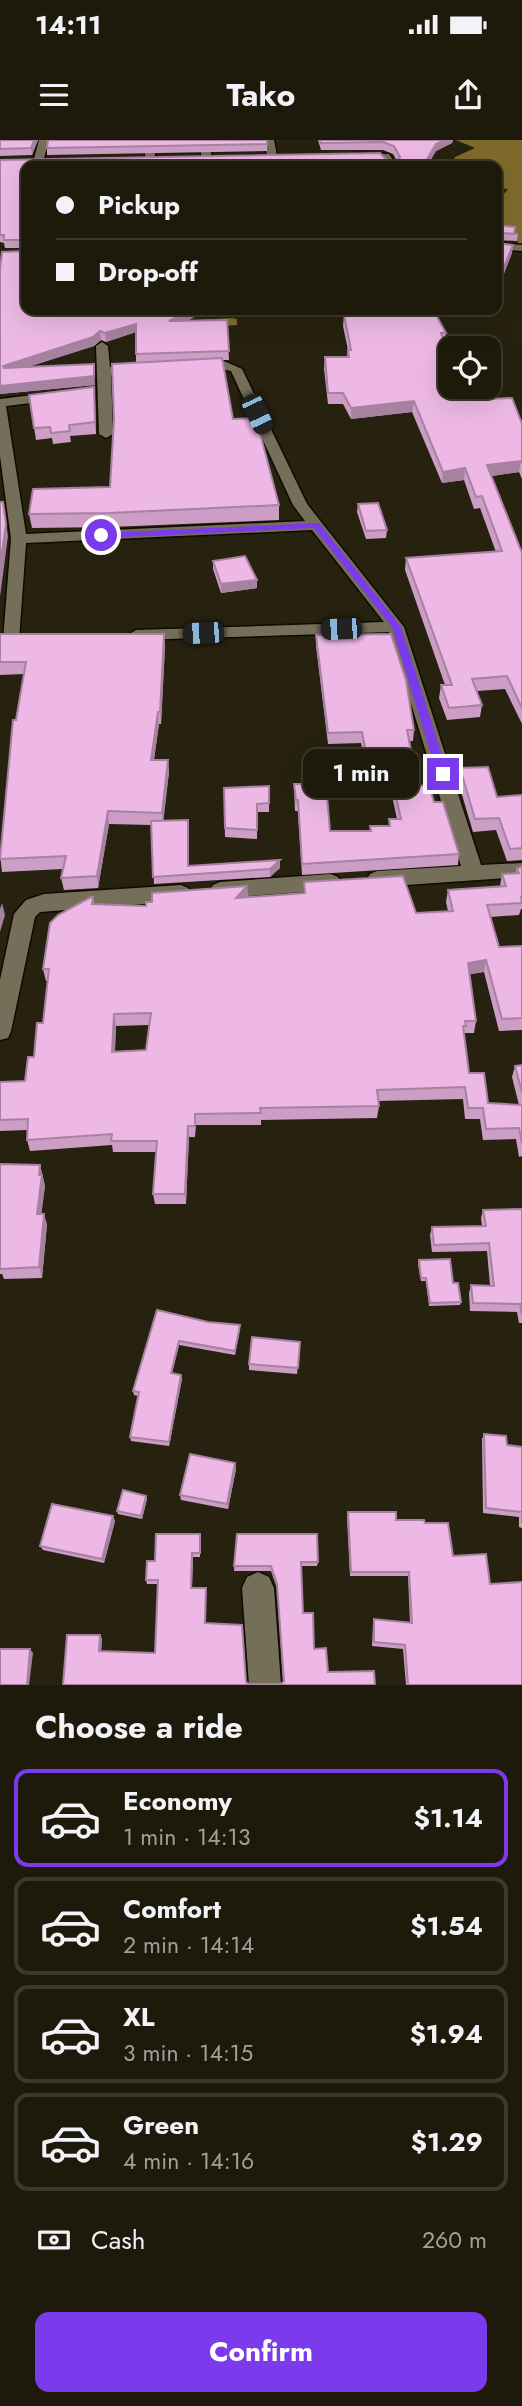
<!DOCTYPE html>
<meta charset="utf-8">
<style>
body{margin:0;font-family:Jost,sans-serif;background:#252214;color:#f1f3f6;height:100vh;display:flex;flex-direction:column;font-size:26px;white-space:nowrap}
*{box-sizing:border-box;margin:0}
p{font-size:23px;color:#a0a09d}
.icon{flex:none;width:38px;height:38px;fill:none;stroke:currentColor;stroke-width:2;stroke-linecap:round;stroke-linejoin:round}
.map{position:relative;height:1545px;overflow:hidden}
.details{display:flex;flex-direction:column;background:#1d190b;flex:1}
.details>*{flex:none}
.top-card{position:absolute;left:21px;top:21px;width:481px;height:154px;border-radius:14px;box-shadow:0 7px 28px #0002,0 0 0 2px #3b382c;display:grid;align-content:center;height:154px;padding:0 35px;background:#1d190b}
.tools{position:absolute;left:438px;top:196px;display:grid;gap:14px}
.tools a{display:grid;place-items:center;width:63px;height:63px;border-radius:14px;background:#1d190b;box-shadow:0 7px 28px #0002,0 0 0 2px #3b382c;font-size:35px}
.end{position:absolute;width:32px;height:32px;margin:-16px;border:9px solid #7c3aed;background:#fff;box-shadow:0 0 0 4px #fff}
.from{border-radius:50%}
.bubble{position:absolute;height:49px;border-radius:14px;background:#1d190b;box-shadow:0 7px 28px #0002,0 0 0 2px #3b382c;font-size:23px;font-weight:700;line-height:49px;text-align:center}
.car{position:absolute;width:21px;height:42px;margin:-21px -10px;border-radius:9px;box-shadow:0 0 5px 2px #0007;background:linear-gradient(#222 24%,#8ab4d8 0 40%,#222 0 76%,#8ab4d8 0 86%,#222 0)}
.top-card b{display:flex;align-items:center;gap:24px;height:66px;font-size:26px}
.top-card b+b{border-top:2px solid #3b382c}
.top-card i{width:18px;height:18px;background:#f1f3f6}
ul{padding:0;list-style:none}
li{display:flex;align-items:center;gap:21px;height:98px;margin:0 14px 10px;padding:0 21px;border:4px solid #3b382c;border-radius:14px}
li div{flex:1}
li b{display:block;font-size:26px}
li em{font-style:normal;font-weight:700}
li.on{border-color:#7c3aed}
li>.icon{width:63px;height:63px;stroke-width:1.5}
h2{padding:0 35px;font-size:32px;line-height:84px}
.pay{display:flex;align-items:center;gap:18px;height:77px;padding:0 35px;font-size:26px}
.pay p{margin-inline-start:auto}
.cta{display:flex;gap:14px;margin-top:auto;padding:14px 35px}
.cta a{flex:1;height:80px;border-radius:14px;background:#7c3aed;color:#fff;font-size:28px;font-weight:700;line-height:80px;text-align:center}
.status{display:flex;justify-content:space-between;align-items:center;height:49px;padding:0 35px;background:#1d190b;direction:ltr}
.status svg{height:19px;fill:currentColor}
header{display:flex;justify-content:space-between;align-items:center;height:91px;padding:0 35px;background:#1d190b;font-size:32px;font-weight:700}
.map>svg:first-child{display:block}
</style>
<div class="status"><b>14:11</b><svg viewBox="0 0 49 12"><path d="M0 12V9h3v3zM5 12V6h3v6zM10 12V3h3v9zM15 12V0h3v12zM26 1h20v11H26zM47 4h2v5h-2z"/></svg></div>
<header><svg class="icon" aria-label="menu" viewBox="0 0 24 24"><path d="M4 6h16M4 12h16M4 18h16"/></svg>Tako<svg class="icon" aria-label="share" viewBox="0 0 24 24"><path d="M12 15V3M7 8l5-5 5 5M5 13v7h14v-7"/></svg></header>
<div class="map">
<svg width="522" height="1545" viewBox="0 0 522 1545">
<rect width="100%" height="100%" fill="#27210f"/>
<path fill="#7e6b2c" d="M456,0H522V104H518L516,92L497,89V62L508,49L497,48V26H452L455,17L475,8Z"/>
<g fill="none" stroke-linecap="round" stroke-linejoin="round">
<path fill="#7e6b2c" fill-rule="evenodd" d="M232,178L237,179V185L196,188L189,184L196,180Z"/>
<defs>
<path id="street" d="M39,0H49L42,26H32Z
M145,0H155V26H145Z
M200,0H210L212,26H202Z
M264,0H274L279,26H269Z
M356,13L389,14L397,26H387L383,19L353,18L351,16Z
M497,103L522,105V111L497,109Z
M102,202L108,206L110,227L141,225L147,229L141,233L111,235L113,294L106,298L99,294L96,206Z
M224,221L242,229L307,364L404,487L481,725L522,723V737L377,747L370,744L367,739L370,734L377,731L461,726L389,492L136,500L128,495L136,490L384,482L312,390L26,403L19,500L11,505L3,500L11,399L0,316V259L57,252L64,256L57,260L6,266L26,394L305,381L293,365L231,231C217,227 199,234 188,226L194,222Z
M331,734L338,737L341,742L338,747L331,750L220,758L213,755L210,750L213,745L220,742Z
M181,745L188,748L191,753L188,758L181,761L40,772L35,777L11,891L8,898L0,900V840L14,774L26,760L44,754Z
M258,1432L269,1437L274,1448L281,1545H249L242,1448L247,1437Z"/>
</defs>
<use href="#street" stroke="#100a00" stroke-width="3"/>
<use href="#street" fill="#756f5a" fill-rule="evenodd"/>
</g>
<path fill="#cc9ec5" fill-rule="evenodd" d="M0,0H38L32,15L0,16Z
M318,0H453L452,3L436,11L427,26H26V108H5L4,103L0,102V20L397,21L393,14L383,10H321Z
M267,4V11L47,15V8Z
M497,85L514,93L518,94L517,101L497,100Z
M497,103L513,105L512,113L501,141L497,130Z
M0,130L186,181L227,180L229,220H223L233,279L279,365V380L111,387L32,388L29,374L110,347L136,223V192L106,202L101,200L94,206L28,227L95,245L0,254Z
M353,170H385L386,175L446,193L445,204L465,260L522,284V339L519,332L492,336L522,413V584L505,549L477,551L482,565L480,577L447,580L439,558L441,545H445L405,430L406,418L496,412L480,368L474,369L464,340L442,343L412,272L351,279L343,264H328L324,229L325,217H347L348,210L343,186L344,175H354Z
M29,255L95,258L96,294L70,296L71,302L53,304L52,298L36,300Z
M358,364L387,390L386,398L366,399L357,372Z
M213,421L257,440V448L221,453L213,429Z
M0,494H164L165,506L161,584H159L154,620H168L169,632L163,681L189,726L280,728L270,737L154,744L151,685L109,684L98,748L64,750L61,738L63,729L2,732L0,715L16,580L24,534L0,535Z
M316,495L414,590L413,601H410L418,646L434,662L459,714L458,725L302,735L298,671H295L294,644L330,691H370V686H389V679H397L386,628L366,629L361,603L328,604L316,506Z
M460,628L497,657L522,655V720L507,721L496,690L473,692L458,641Z
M269,646V672H257V699L225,697L224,648Z
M522,727V769H521L519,775L490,777L499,807L522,806V890L499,891L484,832L470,834L476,881L474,893H464L469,933L488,963L519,965L512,937L515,926L522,925V1016L519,1017L516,999L483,1000L480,979H465L463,959L378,961L379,966L377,978L261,980V985H196L195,997H189L186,1064H155L153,1054L156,1012H113L112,1005L30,1011L27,1000V990L0,991V942L25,941L34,917L43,883L48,841H46L43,829L93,757L94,764L146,766L152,762L247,746L248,757L304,753V742L416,773L448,771L446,762L448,750L500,746L502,734L516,733L517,728ZM149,885L146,910L115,911L116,886Z
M0,1024L40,1025L45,1046L41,1074L47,1084L42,1138L4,1139L2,1134H0Z
M522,1069V1183H519L517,1172L470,1171L469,1153L471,1145H490L487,1111L432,1112L430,1095L432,1087L482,1086L481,1078L483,1070Z
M419,1120L453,1143L461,1162L460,1165L429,1166L426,1141H421L418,1124Z
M157,1170L240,1189L235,1215L179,1205L172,1233L181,1235L182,1239L169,1306L131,1301L130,1297L138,1256L134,1255L133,1251Z
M300,1202L297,1234L249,1230V1224Z
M484,1294L507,1305L522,1307V1388L519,1387V1377L483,1373L482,1299Z
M235,1323L236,1329L228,1369L181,1360L180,1355Z
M146,1356L147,1359L142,1379L118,1374L117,1371Z
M348,1372L425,1383L453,1416L490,1444L522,1545H406L403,1509L372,1506L373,1483L374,1479L410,1482L408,1436H350L347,1377Z
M115,1381L104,1423L43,1410L40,1406Z
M200,1394V1417H193L192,1448L206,1453V1484L249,1544H281L283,1542L277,1448L271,1431H234L237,1394L318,1422L317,1426H301L303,1473L314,1509L328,1532L375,1545H63L102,1498L101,1511L155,1513L158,1444H147L146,1440L155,1421Z"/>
<path fill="#a681a0" d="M34,0H38L32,15L31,8Z
M445,0H453L452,3L436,11L427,26H423L436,4Z
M513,105L512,113L501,141L502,132Z
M191,170H208L170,190L169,181Z
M136,184V192L106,202L105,193Z
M100,191L101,200L94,206L5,234L3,226Z
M94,224L95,245L0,254V246Z
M414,261L412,272L351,279V268Z
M521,321L519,332L485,337L487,325Z
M465,328L464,340L442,343L443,332Z
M3,362L8,396L0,457V427Z
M257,440V448L221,453V444Z
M164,494L165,506L161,584L160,572Z
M158,572L159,584L152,632L151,620Z
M168,620L169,632L163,685L162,673Z
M108,671L109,684L98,748L97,736Z
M280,720V728L270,737V729Z
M247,746L248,759L236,758Z
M2,763L5,775L0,792V769Z
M486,820L484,832L466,835L468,823Z
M114,874L116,886L114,923L112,912Z
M188,986L189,997L186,1064L185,1054Z
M40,1025L45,1046L40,1085L37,1074Z
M44,1074L47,1084L42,1138L39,1127Z
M179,1201V1205L171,1237V1233Z
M181,1235L182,1239L169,1306V1302Z
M235,1323L236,1329L228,1369L227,1364Z
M146,1356L147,1359L142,1379L141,1376Z
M113,1376L115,1381L104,1423L102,1419Z
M100,1495L102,1498L101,1515L99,1511Z
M30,1509L33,1513L29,1545H27Z"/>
<path fill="#edb8e5" stroke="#a681a0" stroke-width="2" fill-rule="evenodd" d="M0,0H34L31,8L0,9Z
M48,0H267V4L47,8Z
M320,0H445L436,4L423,26H26V100H4V95H0V20L380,13L388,21H398L400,17L394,6L383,2L321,3Z
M497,85L515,87L514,93L518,94L498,93L497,94Z
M497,103L513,105L502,132L497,119Z
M26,109V170H191L169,181L227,180L229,211L136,214V184L105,193L100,191L93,197L3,226L4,228L94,224V236L0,246V130L2,112L25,111Z
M356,170H385L386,175L435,173L446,193H441L450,218V247H460L465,260L512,258L522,284V323L521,321L487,325L522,413V568L507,536L472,539L482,565L449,568L441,545H452L406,418L502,411L482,356L476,357L465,328L443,332L414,261L351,268L343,253H328L325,217H349L348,210H351L344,175H356Z
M222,218L233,279L256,278L279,365L109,373L29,374L33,349L110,347L114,280L112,224Z
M94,247L95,282L69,285L70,291L51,293L50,287L34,288L29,255Z
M0,362H3L6,384L0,427Z
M378,363L387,390L366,391L358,364Z
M245,416L257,440L221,444L213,421Z
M0,494H164L160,572H158L151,620H168L162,673L108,671L97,736L61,738L66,716L0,719L13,580H16L26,522H0Z
M391,494L406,540L414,590H407L418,646L429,645L434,662H443L459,714L302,724L298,660H296L294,644H326L330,691H371L370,686H390L389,679H401L387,617L367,618L362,592L328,593L316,495Z
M488,627L497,657L522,655V708L510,709L499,678L475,679L460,628Z
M269,646V663L257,664V690L225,688L224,648Z
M188,680V726L280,720L270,729L153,737L151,681Z
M522,727V757H521L522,763L487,765L499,807L522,806V878L502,879L486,820L468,823L476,881H465L466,886H463L469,933H484L488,963L522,965V1003L519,988L486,989L483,968H468L465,947L377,950L379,966L260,968L261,973L195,974V986H188L185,1054H153L157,1001H111L112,994L27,1000L28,979L0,980V942L25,941L28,917H34L37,883H43L49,829H43L50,783L58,775L91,757H93L92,764L146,766V762H152V753L247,746L236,758L305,753L304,742L403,736L416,773L453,771L448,750L506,746L502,734L519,733L517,728ZM151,873L146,910L112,912L114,874Z
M522,925V952L515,926Z
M0,1024L40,1025L39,1035H42L37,1074H44L39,1127L0,1129Z
M522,1069V1175L520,1164L473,1163L471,1145L494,1146L489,1103L434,1105L432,1087L486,1086L483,1070Z
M450,1119L453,1143H458L461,1162L430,1163L426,1138H421L419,1120Z
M157,1170L208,1182L240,1185L235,1211L179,1201L171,1233L181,1235L169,1302L130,1297L139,1252L133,1251Z
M252,1197L300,1202L298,1228L249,1224Z
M484,1294L506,1296L507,1305L522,1307V1383V1372L486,1368Z
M190,1314L235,1323L227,1364L180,1355Z
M123,1350L146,1356L141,1376L117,1371Z
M52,1364L113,1376L102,1419L40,1406Z
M348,1372H396V1380H424L425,1383H448L453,1416L486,1414L490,1444L522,1442V1545H408L405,1505L374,1502V1479L412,1483L409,1432H351Z
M156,1394H200V1413H192L191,1448H206L205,1483L242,1485L246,1542L249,1544H281L284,1541L277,1444L271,1426H234L237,1394H317L318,1422H301L303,1473H313L314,1509L326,1508L328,1532L374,1531L375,1545H63L67,1495H100L99,1511L155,1513L158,1440H146L147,1421H155Z
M0,1509H30L27,1545H0Z"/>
<path fill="#7c3aed" d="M319,383L401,487L448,634L446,637L437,634L392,487L314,388L101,398L97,395L101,393Z"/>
</svg>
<div class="tools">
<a><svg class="icon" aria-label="locate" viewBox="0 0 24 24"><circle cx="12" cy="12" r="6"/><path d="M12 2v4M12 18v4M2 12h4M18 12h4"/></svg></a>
</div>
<i class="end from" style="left:101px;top:395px"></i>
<i class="end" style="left:443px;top:634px"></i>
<div class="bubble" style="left:303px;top:609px;width:116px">1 min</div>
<i class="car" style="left:257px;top:274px;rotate:155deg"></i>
<i class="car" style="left:341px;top:489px;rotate:268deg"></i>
<i class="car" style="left:203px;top:493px;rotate:268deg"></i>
<div class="top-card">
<b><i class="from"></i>Pickup</b>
<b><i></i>Drop-off</b>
</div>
</div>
<section class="details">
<h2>Choose a ride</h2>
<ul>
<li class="on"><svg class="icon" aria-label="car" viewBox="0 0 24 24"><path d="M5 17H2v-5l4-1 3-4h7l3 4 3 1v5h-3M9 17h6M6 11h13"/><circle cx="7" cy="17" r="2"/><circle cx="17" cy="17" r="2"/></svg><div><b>Economy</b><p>1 min · 14:13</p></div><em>$1.14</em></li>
<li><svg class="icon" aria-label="car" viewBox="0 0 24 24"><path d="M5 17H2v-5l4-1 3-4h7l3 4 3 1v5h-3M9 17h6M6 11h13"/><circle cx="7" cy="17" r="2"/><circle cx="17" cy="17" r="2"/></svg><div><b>Comfort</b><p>2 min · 14:14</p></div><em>$1.54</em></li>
<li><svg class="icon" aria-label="car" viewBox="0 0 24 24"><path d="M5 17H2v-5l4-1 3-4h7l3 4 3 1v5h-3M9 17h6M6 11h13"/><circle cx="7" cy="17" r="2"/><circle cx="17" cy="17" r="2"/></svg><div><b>XL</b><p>3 min · 14:15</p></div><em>$1.94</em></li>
<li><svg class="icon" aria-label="car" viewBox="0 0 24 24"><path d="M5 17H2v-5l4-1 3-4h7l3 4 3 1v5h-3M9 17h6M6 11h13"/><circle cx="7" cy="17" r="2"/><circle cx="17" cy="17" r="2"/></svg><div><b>Green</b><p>4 min · 14:16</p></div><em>$1.29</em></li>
</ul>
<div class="pay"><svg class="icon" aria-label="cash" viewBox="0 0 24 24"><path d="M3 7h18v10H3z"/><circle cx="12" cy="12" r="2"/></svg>Cash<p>260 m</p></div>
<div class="cta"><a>Confirm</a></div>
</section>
